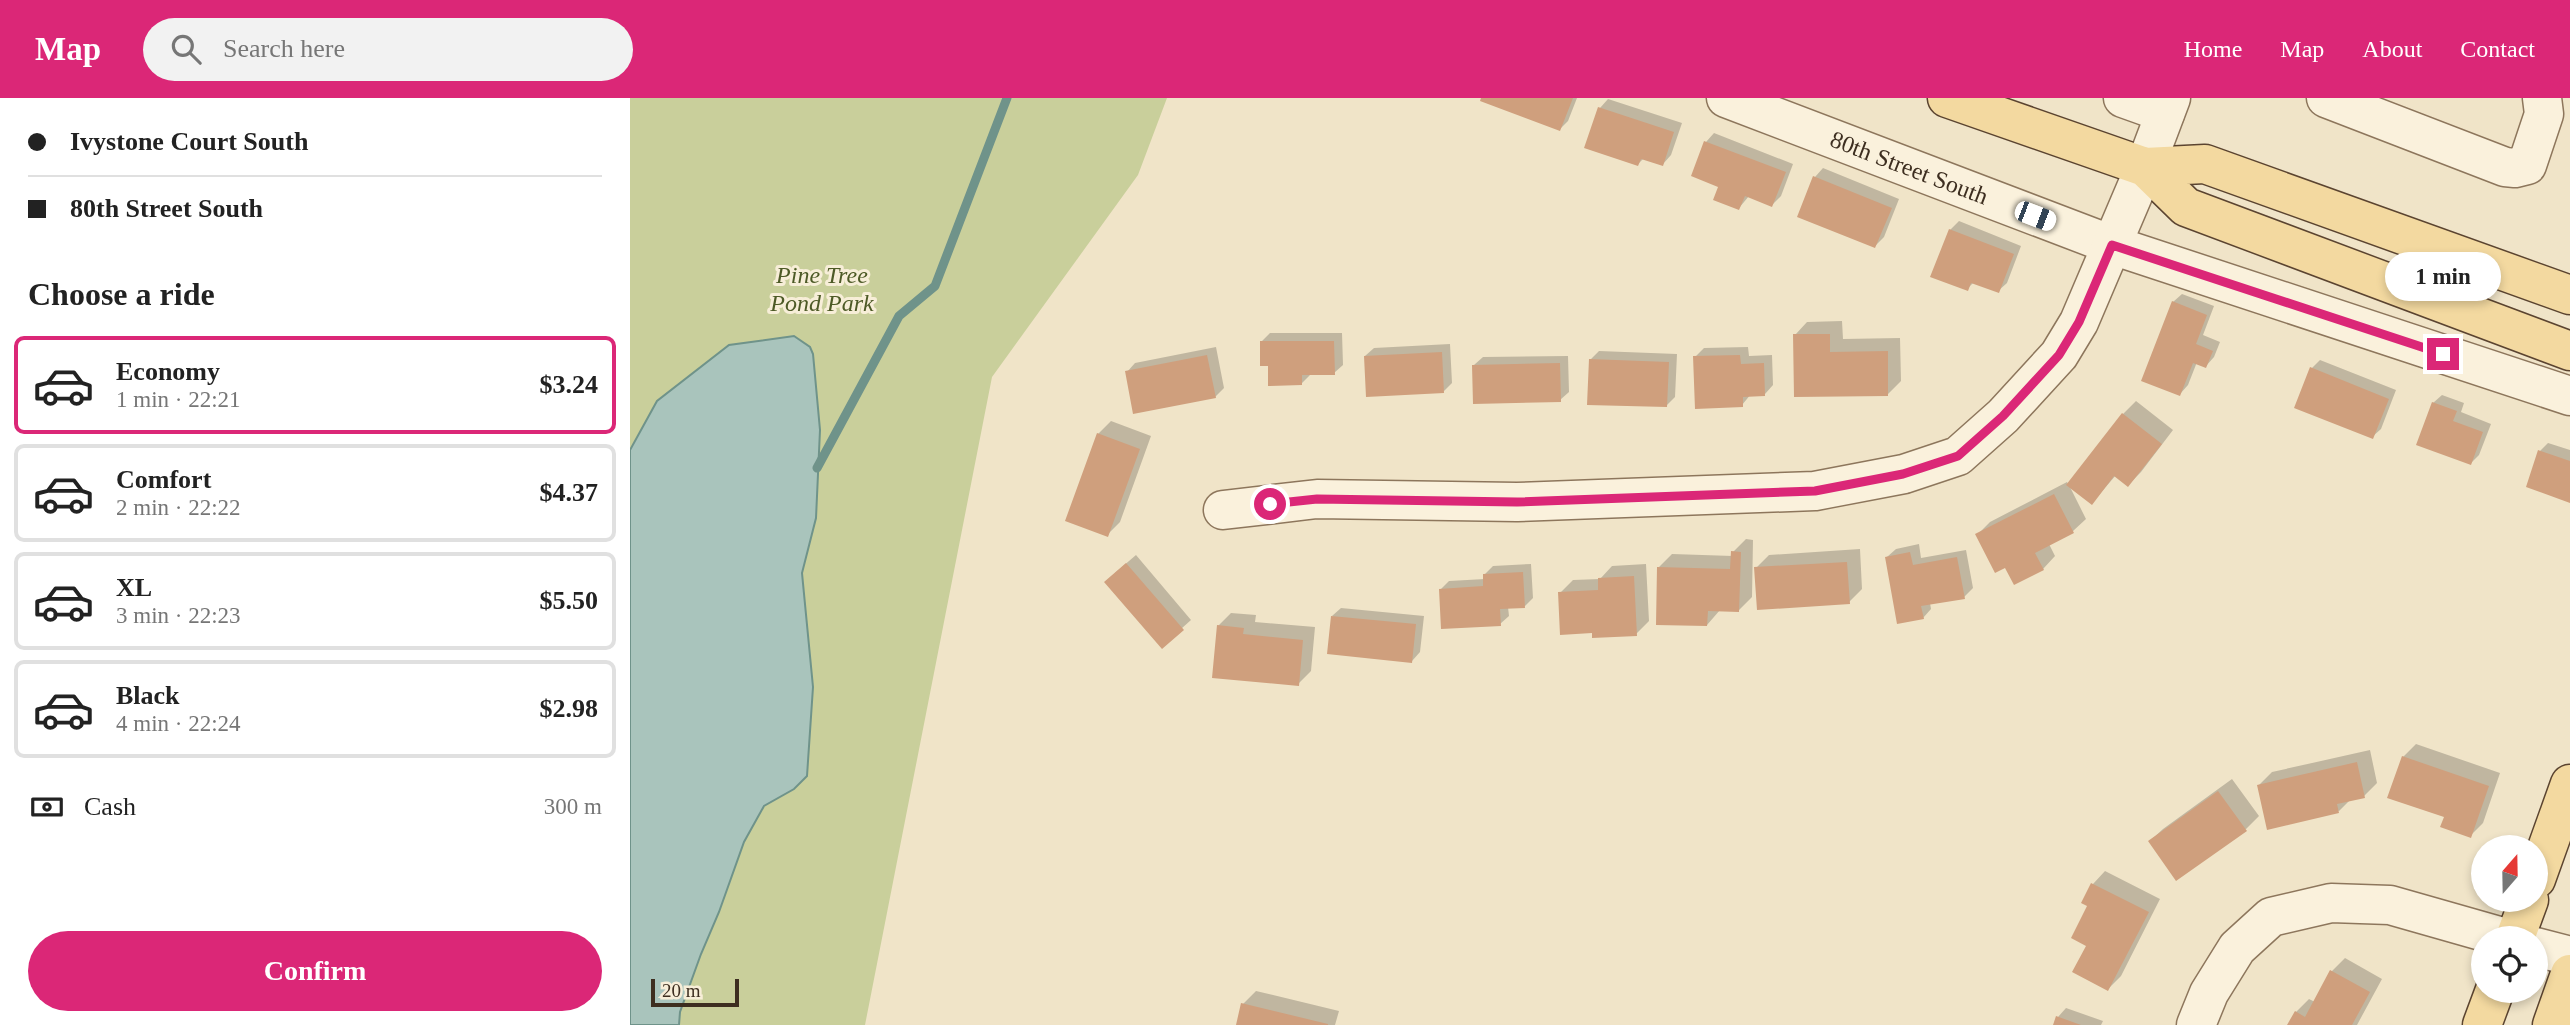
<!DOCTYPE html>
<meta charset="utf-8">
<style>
body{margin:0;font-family:Georgia,serif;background:#f2f2f2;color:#222;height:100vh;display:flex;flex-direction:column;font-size:26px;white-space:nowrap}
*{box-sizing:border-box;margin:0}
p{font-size:23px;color:#767676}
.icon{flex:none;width:38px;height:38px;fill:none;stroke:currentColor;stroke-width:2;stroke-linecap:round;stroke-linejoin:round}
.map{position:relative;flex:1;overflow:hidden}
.side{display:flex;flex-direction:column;background:#fff;width:630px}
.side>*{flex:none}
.top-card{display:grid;align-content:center;height:154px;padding:0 28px;background:#fff}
.needle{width:46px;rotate:20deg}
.fabs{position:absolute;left:1841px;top:737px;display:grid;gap:14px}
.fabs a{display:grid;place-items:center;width:77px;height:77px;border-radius:50%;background:#fff;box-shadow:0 4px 10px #0003;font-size:35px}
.scale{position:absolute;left:21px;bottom:18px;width:88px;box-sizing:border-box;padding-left:7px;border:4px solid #3d2e20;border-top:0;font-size:19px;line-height:24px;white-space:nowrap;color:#3d2e20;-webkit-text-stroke:5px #f7eed8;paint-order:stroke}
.end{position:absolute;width:32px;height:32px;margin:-16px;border:9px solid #db2777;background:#fff;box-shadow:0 0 0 4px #fff}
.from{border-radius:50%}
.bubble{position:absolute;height:49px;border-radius:24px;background:#fff;box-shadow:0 4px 10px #0003;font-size:23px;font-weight:700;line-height:49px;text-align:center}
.car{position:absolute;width:21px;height:42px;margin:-21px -10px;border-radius:9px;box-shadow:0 0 5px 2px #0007;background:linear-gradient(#fff 24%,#345 0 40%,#fff 0 76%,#345 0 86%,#fff 0)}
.top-card b{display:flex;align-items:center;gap:24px;height:66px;font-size:26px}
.top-card b+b{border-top:2px solid #e0e0e0}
.top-card i{width:18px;height:18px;background:#222}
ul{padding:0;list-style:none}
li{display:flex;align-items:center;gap:21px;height:98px;margin:0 14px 10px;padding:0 14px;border:4px solid #e0e0e0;border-radius:10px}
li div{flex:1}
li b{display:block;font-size:26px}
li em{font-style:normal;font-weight:700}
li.selected{border-color:#db2777}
li>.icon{width:63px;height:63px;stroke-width:1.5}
h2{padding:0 28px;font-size:32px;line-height:84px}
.pay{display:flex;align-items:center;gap:18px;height:77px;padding:0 28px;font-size:26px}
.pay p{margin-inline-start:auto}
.action{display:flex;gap:14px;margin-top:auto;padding:14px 28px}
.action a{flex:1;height:80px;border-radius:42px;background:#db2777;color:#fff;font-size:28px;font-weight:700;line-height:80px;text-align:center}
header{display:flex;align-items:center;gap:42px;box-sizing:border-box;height:98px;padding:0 35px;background:#db2777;color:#fff}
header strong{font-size:33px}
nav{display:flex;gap:38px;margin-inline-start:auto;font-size:24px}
.search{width:490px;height:63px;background:#f2f2f2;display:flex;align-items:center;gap:18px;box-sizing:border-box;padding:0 24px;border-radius:38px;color:#767676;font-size:26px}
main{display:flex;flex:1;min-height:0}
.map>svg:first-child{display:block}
</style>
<header>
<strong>Map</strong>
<div class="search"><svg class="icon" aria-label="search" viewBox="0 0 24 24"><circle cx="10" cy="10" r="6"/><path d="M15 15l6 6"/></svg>Search here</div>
<nav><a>Home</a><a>Map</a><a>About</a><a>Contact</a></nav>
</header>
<main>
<section class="side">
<div class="top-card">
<b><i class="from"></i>Ivystone Court South</b>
<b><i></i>80th Street South</b>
</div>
<h2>Choose a ride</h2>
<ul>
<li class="selected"><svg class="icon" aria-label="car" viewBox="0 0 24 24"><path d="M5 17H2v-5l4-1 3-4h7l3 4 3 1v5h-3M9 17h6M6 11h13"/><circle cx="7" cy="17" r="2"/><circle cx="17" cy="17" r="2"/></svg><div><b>Economy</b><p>1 min · 22:21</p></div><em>$3.24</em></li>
<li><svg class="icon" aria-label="car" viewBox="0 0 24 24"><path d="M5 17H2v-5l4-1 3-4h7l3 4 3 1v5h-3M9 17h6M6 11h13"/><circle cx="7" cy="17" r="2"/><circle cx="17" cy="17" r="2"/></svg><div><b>Comfort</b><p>2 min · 22:22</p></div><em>$4.37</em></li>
<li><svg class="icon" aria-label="car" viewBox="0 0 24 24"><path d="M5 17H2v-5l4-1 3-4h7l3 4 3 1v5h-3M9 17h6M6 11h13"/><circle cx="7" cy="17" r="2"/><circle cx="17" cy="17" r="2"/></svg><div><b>XL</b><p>3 min · 22:23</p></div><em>$5.50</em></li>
<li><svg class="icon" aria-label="car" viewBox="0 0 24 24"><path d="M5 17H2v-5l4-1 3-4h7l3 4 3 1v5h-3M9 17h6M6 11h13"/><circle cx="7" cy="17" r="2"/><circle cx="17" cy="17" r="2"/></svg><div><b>Black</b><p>4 min · 22:24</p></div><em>$2.98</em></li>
</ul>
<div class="pay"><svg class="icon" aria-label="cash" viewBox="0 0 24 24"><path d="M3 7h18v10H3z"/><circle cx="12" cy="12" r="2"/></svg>Cash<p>300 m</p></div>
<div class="action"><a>Confirm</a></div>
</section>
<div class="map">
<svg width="1940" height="927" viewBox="0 0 1940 927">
<rect width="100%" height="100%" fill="#f0e4c8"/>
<path fill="#c9cf9b" d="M0,0H537L508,77L362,279L235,927H0Z"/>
<path fill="#a9c4bc" stroke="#6f938a" stroke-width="2" d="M164,238L180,249L183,256L190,332L186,420L172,475L183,589L177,678L164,691L134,708L114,744L89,814L71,856L50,914L49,927H0V352L27,303L99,247Z"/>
<path fill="#0003" d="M853,0H947L938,23L930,31Z
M978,1L1052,25L1041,57L1033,66L1014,60L1008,66L970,10Z
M1084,35L1163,66L1151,98L1142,107L1119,98L1109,110L1091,88L1076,44Z
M1193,70L1269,101L1254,139L1245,148L1185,79Z
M1329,123L1391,148L1377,185L1368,193L1344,184L1337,191L1320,132Z
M1552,196L1584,208L1573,237L1590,244L1584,259L1576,268L1567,264L1558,287L1550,296L1543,204Z
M1212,223L1213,241L1270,240L1271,283L1258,296L1165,237L1177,224Z
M640,235H712L713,267L704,275L680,277L671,286L640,267L631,244Z
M820,246L822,285L814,293L735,258L744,250Z
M586,249L594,290L585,299L497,274L505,265Z
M1118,249L1119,258L1142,257L1143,287L1135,296H1121L1112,307L1065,259L1074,250Z
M969,253L1047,256L1045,299L1037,307L960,262Z
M938,258L939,294L930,302L844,267L853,259Z
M1690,262L1766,292L1751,331L1742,339L1682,270Z
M1812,297L1834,305L1831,314L1861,326L1849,357L1841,365L1803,305Z
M1506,303L1543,332L1511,374L1498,387L1486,377L1462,405L1439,387L1456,421L1443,433L1419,446L1425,458L1413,471L1376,468L1347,437L1360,424L1437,384L1438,386L1493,316Z
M481,323L521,338L490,424L477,437L468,336Z
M1918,345L1940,352V403L1910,353Z
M1116,441L1123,442L1122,499L1109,512H1090L1077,527L1029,469L1042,456L1103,458V454Z
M1289,446L1291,460L1336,452L1343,490L1334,499L1300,505L1301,511L1293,520L1257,459L1266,451Z
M1230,451L1232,491L1219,504L1126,470L1139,457Z
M506,457L561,522L532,548L485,475Z
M901,466L903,500L895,508L878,509L879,518L870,526L811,491L819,483L855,481L854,477L863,468Z
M1016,466L1019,523L1006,536L930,495L943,482L970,481L982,468Z
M711,510L794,518L790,554L782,563L702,518Z
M601,515L626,517L625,524L685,529L681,573L668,586L588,528Z
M1786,646L1870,675L1853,725L1840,738L1816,718L1773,659Z
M1740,652L1747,685L1734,698L1720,702L1709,713L1629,687L1642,674Z
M1602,681L1629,718L1616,731L1520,743L1533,731Z
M1475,773L1530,801L1491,878L1478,891L1460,807L1453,804L1463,786Z
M1715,860L1752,881L1727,927H1659L1666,914L1679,901L1685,904L1702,873Z
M626,893L709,913L705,927H608L613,906Z
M1436,910L1473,923L1471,927H1425L1428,919Z"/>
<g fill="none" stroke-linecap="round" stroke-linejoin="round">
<path stroke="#6f938a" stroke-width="9" d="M187,370L269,218L305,188L377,0"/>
</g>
<path fill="#cf9f7d" d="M851,0H943L930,33L850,3Z
M968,9L1044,34L1033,68L1011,61L1008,68L954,50Z
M1074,43L1156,74L1142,109L1115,98L1109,112L1083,102L1088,89L1061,78Z
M1183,78L1262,110L1245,150L1167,119Z
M1319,131L1384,156L1369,195L1341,185L1338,193L1300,179Z
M1542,203L1577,217L1566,246L1583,253L1576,270L1563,265L1550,298L1511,283Z
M1163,236H1200V254L1258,253V298L1164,299Z
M630,243H704L705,277H672V287L638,288V268H630Z
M812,254L814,295L736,299L734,258Z
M577,257L586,300L503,316L495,273Z
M1110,257L1111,266L1134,265L1135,298L1113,299V309L1065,311L1063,258Z
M959,261L1039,264L1037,309L957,307Z
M930,265L931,304L843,306L842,267Z
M1680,269L1759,301L1743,341L1664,310Z
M1802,304L1827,313L1823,323L1853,334L1841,367L1786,347Z
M1492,315L1532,346L1498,389L1484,378L1462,407L1436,387Z
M467,335L510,351L478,439L435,423Z
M1908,352L1940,363V405L1896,389Z
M1424,396L1444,435L1405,455L1414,472L1384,487L1375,470L1365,475L1345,436Z
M1101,453L1111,454L1109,514L1078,513L1077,528L1026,527L1027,469L1100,471Z
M1280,454L1283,467L1327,459L1335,501L1291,508L1294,521L1267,526L1255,459Z
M1217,464L1220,506L1127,512L1124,469Z
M496,465L554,532L532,551L474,484Z
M893,474L895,510L870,511L871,528L811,531L809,491L853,488V476Z
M1004,478L1007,538L962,540V535L930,537L928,494L968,492V480Z
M701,518L786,526L782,565L697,556Z
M587,527L614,530L613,536L673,542L669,588L582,580Z
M1772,658L1859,688L1841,740L1810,729L1814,719L1757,700Z
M1727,664L1735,700L1707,706L1709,715L1637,732L1627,687Z
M1588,693L1617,733L1546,783L1518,743Z
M1461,785L1519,814L1478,893L1442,874L1456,848L1441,840L1457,808L1451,805Z
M1700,872L1740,894L1722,927H1657L1665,913L1675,919Z
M611,905L698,926V927H606Z
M1426,918L1451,927H1423Z"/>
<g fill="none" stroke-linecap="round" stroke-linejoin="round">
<defs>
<g id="minor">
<path id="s1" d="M1096,0L1482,147L1940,298"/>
<path d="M1493,0L1535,15"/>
<path d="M1696,0L1875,69L1885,70L1897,67L1914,16L1912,0"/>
<path d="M593,412L687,401L887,404L1185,393L1274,376L1328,358L1373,318L1429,257L1449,224L1515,69L1541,0"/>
<path d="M1906,849L1940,858"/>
<path d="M1566,927L1579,895L1607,850L1641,819L1701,805L1760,807L1876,840"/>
</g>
<path id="major" d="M1317,0L1515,69L1575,66L1940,197
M1515,69L1556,109L1940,253
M1906,781L1940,686
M1885,840L1899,802
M1852,927L1865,892
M1922,927L1940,876"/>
</defs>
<use href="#minor" stroke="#8d765c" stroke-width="41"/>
<use href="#major" stroke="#5b4430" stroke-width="41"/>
<use href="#minor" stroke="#faf1dc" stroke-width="38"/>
<use href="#major" stroke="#f3d9a0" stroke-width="38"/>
</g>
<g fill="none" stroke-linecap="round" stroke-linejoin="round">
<path stroke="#db2777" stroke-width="9" d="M640,406L687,401L887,404L1185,393L1273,376L1328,358L1373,318L1429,257L1449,224L1482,147L1813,256"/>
</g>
<g text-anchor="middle" stroke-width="6" stroke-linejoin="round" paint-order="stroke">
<g font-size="24" fill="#3d2e20" stroke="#f7eed8">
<text dy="8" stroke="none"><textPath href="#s1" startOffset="196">80th Street South</textPath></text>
</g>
<g font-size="24" font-style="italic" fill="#4d5a26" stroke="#f7eed8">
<text x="192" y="185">Pine Tree<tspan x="192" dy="28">Pond Park</tspan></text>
</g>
</g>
</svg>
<div class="fabs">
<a><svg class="needle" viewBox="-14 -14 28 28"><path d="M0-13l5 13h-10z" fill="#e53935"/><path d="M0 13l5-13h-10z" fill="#767676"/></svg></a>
<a><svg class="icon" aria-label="locate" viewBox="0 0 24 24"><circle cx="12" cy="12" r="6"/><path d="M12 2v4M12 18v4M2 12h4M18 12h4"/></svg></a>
</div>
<div class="scale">20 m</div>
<i class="end from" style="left:640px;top:406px"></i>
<i class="end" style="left:1813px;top:256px"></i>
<div class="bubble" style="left:1755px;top:154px;width:116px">1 min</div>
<i class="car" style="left:1405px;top:118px;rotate:111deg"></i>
</div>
</main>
